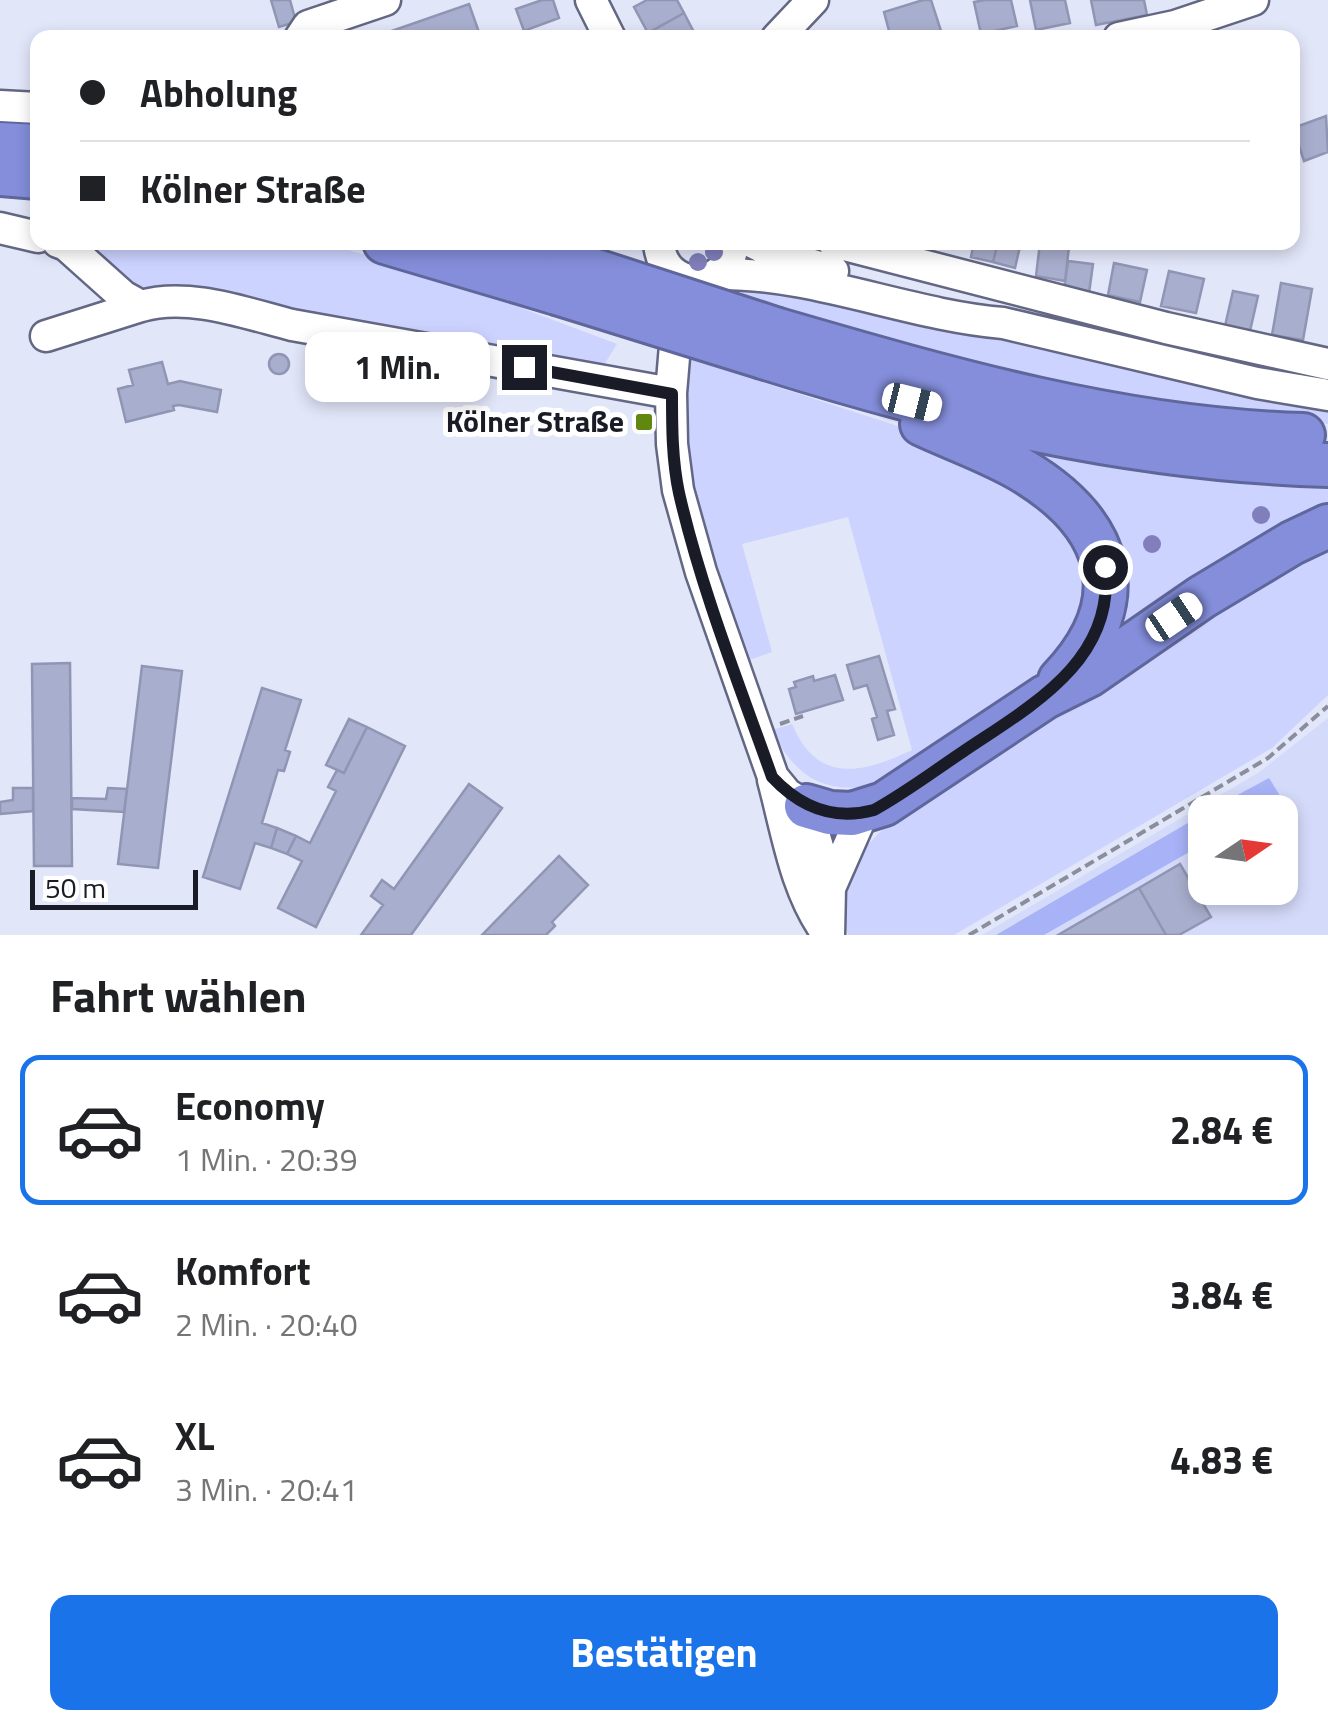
<!DOCTYPE html>
<html lang="de">
<meta charset="utf-8">
<style>
body{margin:0;font-family:"Titillium Web",sans-serif;background:#f6f6f6;color:#202124;height:100vh;display:flex;flex-direction:column;font-size:38px;white-space:nowrap}
*{box-sizing:border-box;margin:0}
p{font-size:32px;color:#757577}
.icon{flex:none;width:55px;height:55px;fill:none;stroke:currentColor;stroke-width:2;stroke-linecap:round;stroke-linejoin:round}
.map{position:relative;height:935px;overflow:hidden}
.panel{display:flex;flex-direction:column;background:#fff;flex:1}
.panel>*{flex:none}
.hud{position:absolute;left:30px;top:30px;width:1270px;height:220px;border-radius:20px;box-shadow:0 5px 15px #0003;display:grid;align-content:center;height:220px;padding:0 50px;background:#fff}
.needle{width:65px;rotate:77deg}
.tools{position:absolute;left:1188px;top:795px;display:grid;gap:20px}
.tools a{display:grid;place-items:center;width:110px;height:110px;border-radius:20px;background:#fff;box-shadow:0 5px 15px #0003;font-size:50px}
.scale{position:absolute;left:30px;bottom:25px;width:168px;box-sizing:border-box;padding-left:10px;border:5px solid #191b27;border-top:0;font-size:28px;line-height:35px;white-space:nowrap;color:#191b27;-webkit-text-stroke:8px #fff;paint-order:stroke}
.end{position:absolute;width:45px;height:45px;margin:-22px;border:12px solid #191b27;background:#fff;box-shadow:0 0 0 5px #fff}
.from{border-radius:50%}
.bubble{position:absolute;height:70px;border-radius:20px;background:#fff;box-shadow:0 5px 15px #0003;font-size:32px;font-weight:700;line-height:70px;text-align:center}
.car{position:absolute;width:30px;height:60px;margin:-30px -15px;border-radius:12px;box-shadow:0 0 8px 2px #0007;background:linear-gradient(#fff 24%,#345 0 40%,#fff 0 76%,#345 0 86%,#fff 0)}
.hud b{display:flex;align-items:center;gap:35px;height:95px;font-size:38px}
.hud b+b{border-top:2px solid #e0e0e0}
.hud i{width:25px;height:25px;background:#202124}
ul{padding:0;list-style:none}
li{display:flex;align-items:center;gap:30px;height:150px;margin:0 20px 15px;padding:0 30px;border:5px solid transparent;border-radius:20px}
li div{flex:1}
li b{display:block;font-size:38px}
li em{font-style:normal;font-weight:700}
li.current{border-color:#1a73e8}
li>.icon{width:90px;height:90px;stroke-width:1.5}
h2{padding:0 50px;font-size:45px;line-height:120px}
.primary-button{display:flex;gap:20px;margin-top:auto;padding:20px 50px}
.primary-button a{flex:1;height:115px;border-radius:20px;background:#1a73e8;color:#fff;font-size:40px;font-weight:700;line-height:115px;text-align:center}
.map>svg:first-child{display:block}
</style>
<div class="map">
<svg width="1328" height="935" viewBox="0 0 1328 935">
<rect width="100%" height="100%" fill="#e2e6f9"/>
<path fill="#d4daf9" fill-rule="evenodd" d="M1328,718V935H982L1258,773ZM1205,812H1280V888H1205Z"/>
<path fill="#ccd3ff" d="M79,243H324L431,274L617,344L602,368L141,297Z
M738,283L1328,406V424L1219,417L1086,394L717,297L723,288Z
M688,358L907,429L1031,487L1096,571L1056,669L880,784C826,796 796,779 772,730L792,724C817,784 862,774 912,750L848,517L742,544L772,652L746,661C709,557 677,470 688,358Z
M1006,447L1148,474L1328,487V513L1105,651L1113,604Z
M1328,536V695L1272,748L954,935H848C831,871 866,844 910,805Z"/>
<path fill="#a8b2f7" d="M1269,778L1282,799L1258,812H1206Z
M1205,813V843L1044,935H996Z"/>
<path fill="#a8aecd" stroke="#9095b3" stroke-width="2.5" d="M271,0H290L296,22L279,27Z
M542,0H553L559,18L524,31L516,9Z
M647,0H677L684,13L648,33L634,7Z
M923,0H931L942,34L930,38H891L884,12Z
M985,0H1011L1017,26L981,34L974,2Z
M1030,0H1065L1070,23L1036,30Z
M1091,0H1144L1147,15L1096,25Z
M469,4L481,38H385L383,34Z
M684,13L697,38H651L648,33Z
M1326,116L1328,152L1304,161L1293,128Z
M974,242H998L993,262L971,257Z
M998,242H1021L1015,268L993,262Z
M1040,243L1069,247L1065,281L1036,276Z
M1068,261L1093,264L1089,293L1064,290Z
M1114,263L1147,270L1140,302L1108,295Z
M1169,271L1204,279L1196,313L1161,306Z
M1281,283L1312,289L1303,340L1272,335Z
M1233,291L1258,296L1250,331L1225,326Z
M269 364a10 10 0 1 1 20 0a10 10 0 1 1-20 0Z
M339,356H363V371L339,370Z
M162,362L168,384L180,381L221,390L217,412L179,405L173,406L174,410L126,422L118,389L133,385L129,370Z
M879,656L895,709L887,711L894,735L878,740L872,719L877,717L867,685L854,689L847,665Z
M70,663L72,866H34L32,664Z
M142,666L182,671L158,868L118,864Z
M835,675L843,700L796,714L789,689L796,687L794,682L813,676L814,681Z
M262,688L301,700L285,750L290,752L284,771L278,770L262,823L277,828L271,848L255,843L240,889L203,877Z
M349,719L367,727L344,773L326,765Z
M367,727L405,746L316,927L278,908L302,861L287,854L296,836L310,843L336,791L328,787L337,770L344,773Z
M469,784L502,808L421,921L411,935H361L383,905L371,896L382,880L394,889Z
M13,788H33V811L0,814V802L13,800Z
M108,788L127,789L124,812L72,809V798L106,799Z
M277,828L296,836L287,854L271,848Z
M559,856L588,885L552,922L555,926L546,935H482Z
M1180,864L1211,917L1179,935H1166L1139,888Z
M1139,888L1166,935H1058Z"/>
<g fill="none" stroke-linecap="round" stroke-linejoin="round">
<defs>
<path id="minor" d="M591,0L610,38
M300,38L308,26L385,0
M777,38L813,0
M1119,38L1175,26L1253,0
M0,106L38,108
M0,228L38,237
M58,242L66,245L123,296L141,306C188,292 245,313 292,325L671,393
M659,242C661,293 731,293 733,242
M752,242L776,254L833,271
M833,242L1166,328L1328,364
M719,274C815,273 908,315 1003,323L1257,383L1328,395
M678,310L671,393L672,444L678,490L701,572L773,777L787,794L806,806
M46,336L141,306
M773,780C787,832 795,891 828,935
M806,806L830,888
M829,935L830,888L863,813"/>
<path id="highway" d="M0,144L38,146
M0,174L38,177
M385,242L557,293
M499,242L568,262
M778,330C950,380 1123,430 1303,435
M763,357C951,416 1130,459 1328,465
M922,424C954,439 989,451 1020,469C1112,523 1137,599 1060,680
M806,806L830,813L852,814L884,804L1045,697L1089,675L1202,597L1292,543L1328,526"/>
</defs>
<use href="#minor" stroke="#636783" stroke-width="35"/>
<use href="#highway" stroke="#5f669b" stroke-width="48"/>
<path stroke="#8a8d9d" stroke-width="4" stroke-dasharray="10 5" stroke-linecap="butt" d="M780,724L803,716
M969,935L1268,758L1328,706"/>
<use href="#minor" stroke="#fff" stroke-width="30"/>
<use href="#highway" stroke="#848eda" stroke-width="42"/>
<defs>
<path id="highway-bridge" d="M568,262L778,330
M557,293L763,357"/>
</defs>
<use href="#highway-bridge" stroke="#5f669b" stroke-width="48" stroke-linecap="butt"/>
<use href="#highway-bridge" stroke="#848eda" stroke-width="42"/>
</g>
<g fill="#807fbc">
<circle cx="714" cy="252" r="9"/>
<circle cx="698" cy="262" r="9"/>
<circle cx="1261" cy="515" r="9"/>
<circle cx="1152" cy="544" r="9"/>
</g>
<g fill="none" stroke-linecap="round" stroke-linejoin="round">
<path stroke="#191b27" stroke-width="12" d="M524,367L672,394C672,426 672,460 679,493C701,589 739,684 772,777C800,807 833,821 874,810C905,793 934,771 964,751C1031,706 1116,660 1105,567"/>
</g>
<rect fill="#60870f" stroke="#fff" stroke-width="4" x="634" y="412" width="20" height="20" rx="5"/>
<g text-anchor="middle" stroke-width="10" stroke-linejoin="round" paint-order="stroke">
<g font-size="30" font-weight="bold" fill="#191b27" stroke="#fff" text-anchor="end">
<text x="624" y="432">Kölner Straße</text>
</g>
</g>
</svg>
<div class="tools">
<a><svg class="needle" viewBox="-14 -14 28 28"><path d="M0-13l5 13h-10z" fill="#e53935"/><path d="M0 13l5-13h-10z" fill="#757577"/></svg></a>
</div>
<div class="scale">50 m</div>
<i class="end from" style="left:1105px;top:567px"></i>
<i class="end" style="left:524px;top:367px"></i>
<div class="bubble" style="left:305px;top:332px;width:185px">1 Min.</div>
<i class="car" style="left:912px;top:402px;rotate:104deg"></i>
<i class="car" style="left:1174px;top:617px;rotate:56deg"></i>
<div class="hud">
<b><i class="from"></i>Abholung</b>
<b><i></i>Kölner Straße</b>
</div>
</div>
<section class="panel">
<h2>Fahrt wählen</h2>
<ul>
<li class="current"><svg class="icon" aria-label="car" viewBox="0 0 24 24"><path d="M5 17H2v-5l4-1 3-4h7l3 4 3 1v5h-3M9 17h6M6 11h13"/><circle cx="7" cy="17" r="2"/><circle cx="17" cy="17" r="2"/></svg><div><b>Economy</b><p>1 Min. · 20:39</p></div><em>2.84 €</em></li>
<li><svg class="icon" aria-label="car" viewBox="0 0 24 24"><path d="M5 17H2v-5l4-1 3-4h7l3 4 3 1v5h-3M9 17h6M6 11h13"/><circle cx="7" cy="17" r="2"/><circle cx="17" cy="17" r="2"/></svg><div><b>Komfort</b><p>2 Min. · 20:40</p></div><em>3.84 €</em></li>
<li><svg class="icon" aria-label="car" viewBox="0 0 24 24"><path d="M5 17H2v-5l4-1 3-4h7l3 4 3 1v5h-3M9 17h6M6 11h13"/><circle cx="7" cy="17" r="2"/><circle cx="17" cy="17" r="2"/></svg><div><b>XL</b><p>3 Min. · 20:41</p></div><em>4.83 €</em></li>
</ul>
<div class="primary-button"><a>Bestätigen</a></div>
</section>
